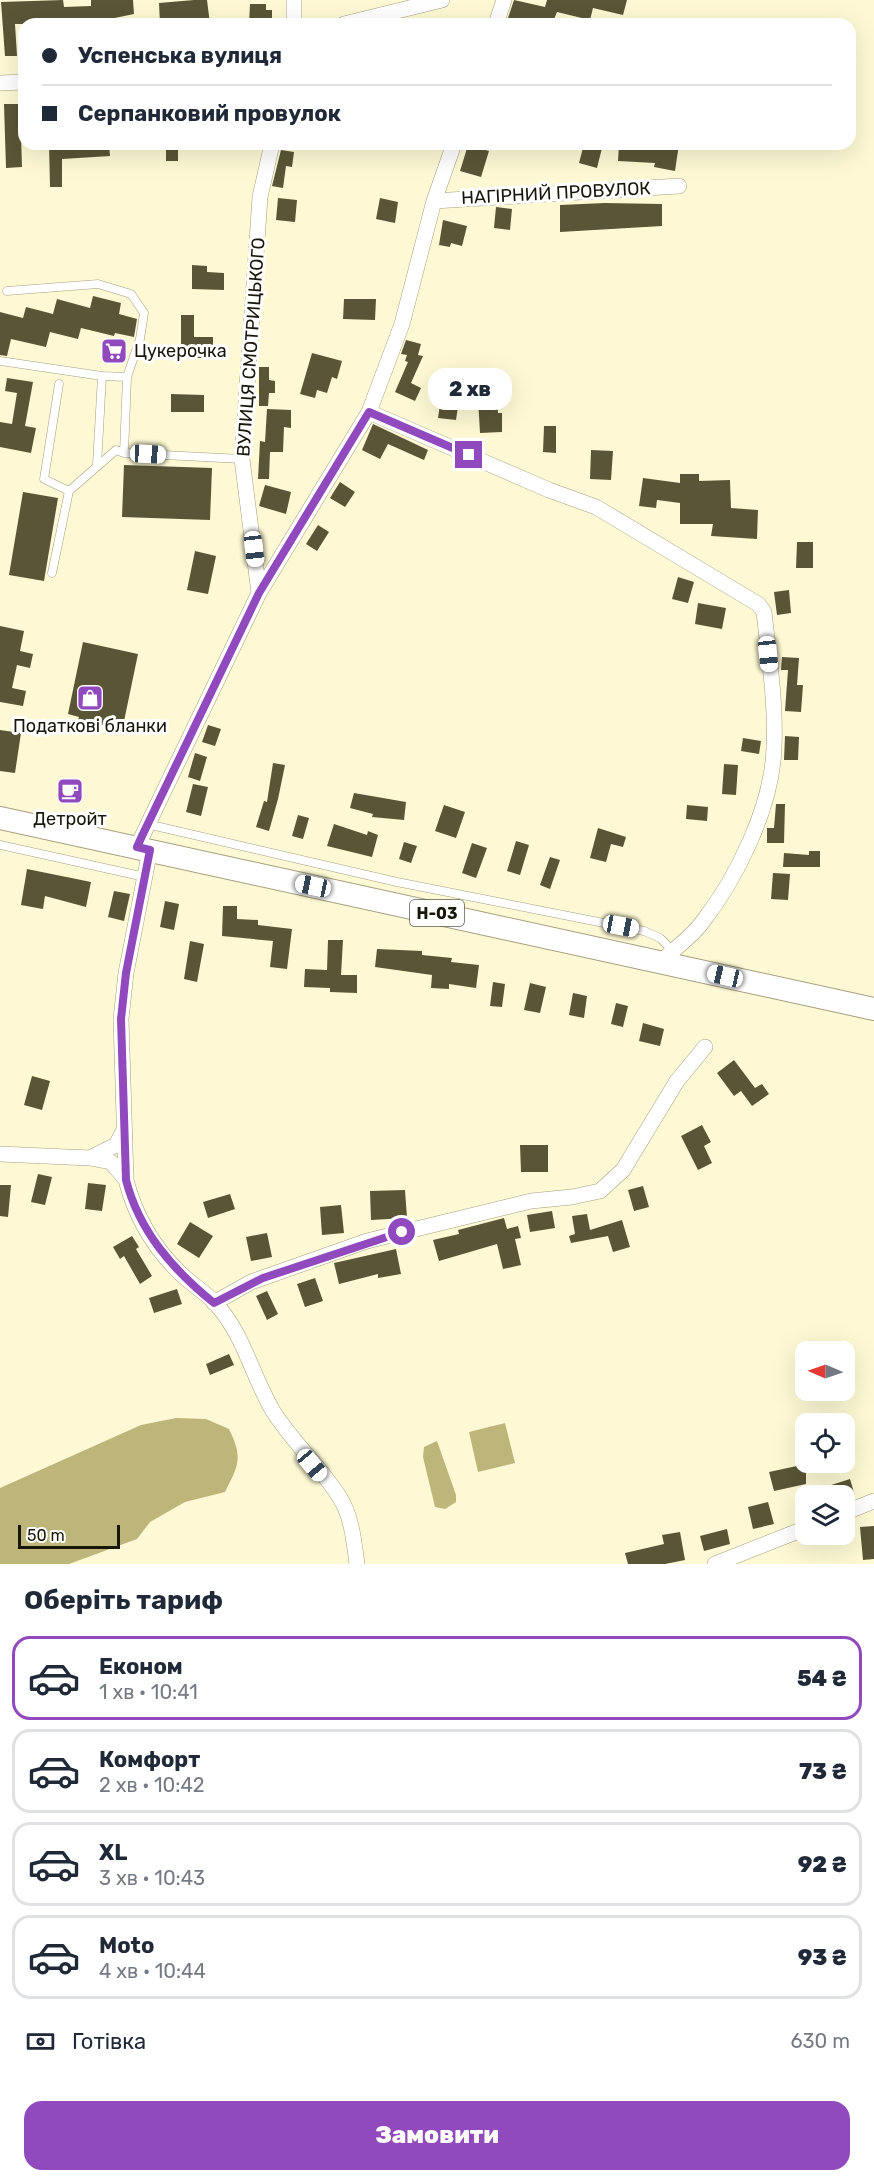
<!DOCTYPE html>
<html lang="uk">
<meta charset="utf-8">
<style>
body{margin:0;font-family:Rubik,sans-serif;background:#f2f2f3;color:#1f2937;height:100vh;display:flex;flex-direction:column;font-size:22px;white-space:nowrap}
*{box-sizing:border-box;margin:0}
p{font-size:20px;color:#747a83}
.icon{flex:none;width:33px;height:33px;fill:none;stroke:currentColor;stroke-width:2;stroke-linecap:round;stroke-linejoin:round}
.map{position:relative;height:1564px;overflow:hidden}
.panel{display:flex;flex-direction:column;background:#fff;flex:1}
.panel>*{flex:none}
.banner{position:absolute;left:18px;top:18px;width:838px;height:132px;border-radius:18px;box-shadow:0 6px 24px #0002;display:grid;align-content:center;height:132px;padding:0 24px;background:#fff}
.needle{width:39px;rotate:272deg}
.controls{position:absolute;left:795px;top:1341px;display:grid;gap:12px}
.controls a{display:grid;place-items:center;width:60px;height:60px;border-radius:12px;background:#fff;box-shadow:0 6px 24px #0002;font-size:30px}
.scale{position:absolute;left:18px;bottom:15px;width:102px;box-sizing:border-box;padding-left:6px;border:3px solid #19170a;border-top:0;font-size:16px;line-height:21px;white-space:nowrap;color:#19170a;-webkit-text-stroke:4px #fff;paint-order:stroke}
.end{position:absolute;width:27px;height:27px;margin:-14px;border:8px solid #914abd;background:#fff;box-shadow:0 0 0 3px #fff}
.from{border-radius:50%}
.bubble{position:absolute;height:42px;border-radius:18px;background:#fff;box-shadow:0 6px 24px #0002;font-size:20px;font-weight:800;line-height:42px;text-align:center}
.car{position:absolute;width:18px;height:36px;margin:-18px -9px;border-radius:8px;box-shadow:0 0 4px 2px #0007;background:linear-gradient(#fff 24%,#345 0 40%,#fff 0 76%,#345 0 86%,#fff 0)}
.banner b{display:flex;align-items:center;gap:21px;height:57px;font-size:22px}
.banner b+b{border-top:2px solid #e0e1e3}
.banner i{width:15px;height:15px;background:#1f2937}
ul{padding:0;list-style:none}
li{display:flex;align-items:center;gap:18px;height:84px;margin:0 12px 9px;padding:0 12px;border:3px solid #e0e1e3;border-radius:18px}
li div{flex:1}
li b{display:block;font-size:22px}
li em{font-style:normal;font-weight:800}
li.on{border-color:#914abd}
li>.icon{width:54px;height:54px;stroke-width:1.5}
h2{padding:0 24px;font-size:27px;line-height:72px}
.pay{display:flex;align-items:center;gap:15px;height:66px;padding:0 24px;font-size:22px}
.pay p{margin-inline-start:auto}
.action{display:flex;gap:12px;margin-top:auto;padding:12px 24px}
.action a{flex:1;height:69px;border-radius:18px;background:#914abd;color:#fff;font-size:24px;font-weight:800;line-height:69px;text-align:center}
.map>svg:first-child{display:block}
</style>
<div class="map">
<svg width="874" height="1564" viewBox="0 0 874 1564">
<rect width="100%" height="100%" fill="#fef9d4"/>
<path fill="#beb57a" d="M176,1418L206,1419L229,1429C243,1458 239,1464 225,1492L185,1502L150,1522L137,1539L69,1564H0V1488L141,1425Z
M505,1423L515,1463L478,1472L469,1432Z
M437,1441L456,1495V1502L445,1509L435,1507L423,1457L424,1447Z"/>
<path fill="#5a5536" d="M63,0L64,7L91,6V0H133L134,14L105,20H41V24H15L17,56H5L1,2Z
M194,0H207L210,24H160L159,3Z
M514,0L545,7L547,0H627L623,15L593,8L590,20L557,12L552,24H506Z
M250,4H266V10H272V21L249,24Z
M4,104H20L22,167L6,168Z
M49,144H109L110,156L62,159V187H50Z
M166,144H178V161H166Z
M584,144H603L597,168L579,163Z
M619,144H679L675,171L654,167L655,163L618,161Z
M468,145L489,151L481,177L460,171Z
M281,150L294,152L292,167L286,166L283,188L272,186Z
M278,198L297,200L295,222L276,220Z
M380,198L398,202L395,223L376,219Z
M605,203L662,204V226L560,232V205Z
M496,207L512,209L510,230L494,228Z
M443,220L467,226L462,246L451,243L450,247L439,245Z
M192,265L207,266V272L224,273V290L192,289Z
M93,296L121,303L119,314L137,319L134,337L115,333L114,336L81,328L78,339L50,332L46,347L11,339L7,356L0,355V312L23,318L26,307L53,314L57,299L90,308Z
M344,299H376L375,320L343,319Z
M181,315H194V337H213V358H181Z
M406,340L421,344L418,355L423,356L411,383L421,388L415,401L395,392L408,362L405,361L407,355L401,354Z
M312,353L342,361L337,379L332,377L327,393L317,390L315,398L300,394Z
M259,367H269V380L275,381V393H269L268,406H259Z
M444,377L462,379L456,420L438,418Z
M7,378L33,382L25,426L36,428L31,453L0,447V422L12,424L17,393L5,391Z
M496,379L498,413H502V432L480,433L477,380Z
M171,394L204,395V412H171Z
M267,409L291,410V428L284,427L283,452H270L269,479H258L260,441L265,442Z
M373,424L428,450L424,460L388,444L380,459L362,450Z
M544,426H556V453L543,452Z
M591,450L613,451L611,480L590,479Z
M124,465L212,468L210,520L122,517Z
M680,474H699V481L730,480L731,508L758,510L757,539L711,536L713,524H680V503L657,500L656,508L639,506L643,478L680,483Z
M340,482L355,492L345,507L330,498Z
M265,485L291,492L286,514L259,506Z
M23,492L58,498L44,581L9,575Z
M318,525L329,532L317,551L306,544Z
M797,542H813V568H796Z
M195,551L216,556L208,594L187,590Z
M678,577L694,582L688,603L672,599Z
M789,590L791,613L777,615L774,592Z
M698,603L726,608L722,629L695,624Z
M0,626L24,631L20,651L33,654L30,668L17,665L12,688L26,691L23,706L0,702Z
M83,642L138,654L123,726L109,723L108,726L78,720L79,717L68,714Z
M782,657L799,658L797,685H803L801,712L785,711L788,670H781Z
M208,725L221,729L215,746L202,742Z
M0,730L21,733L15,773L0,771Z
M785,736L799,737L798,760H784Z
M743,738L761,741L759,754L741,751Z
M195,753L207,757L200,781L188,777Z
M273,763L285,765L278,799L269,831L256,827L264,801L267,802Z
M724,764L738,765L736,795L722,794Z
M63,782L80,786L77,799L60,796Z
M193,784L208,787L201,816L186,812Z
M354,793L406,802L404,820L372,817L373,814L350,808Z
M776,804H785L784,843H767V828H774Z
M444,805L465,812L456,838L435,831Z
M687,805L708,807L707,821L686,819Z
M298,815L309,818L303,839L292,836Z
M334,824L367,835L368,831L378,835L372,857L327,846Z
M598,828L626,837L623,847L611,844L606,862L590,858Z
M516,841L529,845L520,875L507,871Z
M404,842L417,846L411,863L399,859Z
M472,843L487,848L476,878L462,873Z
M809,851H820V867H783L784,853L809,855Z
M550,857L560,860L550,889L540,885Z
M27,869L91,882L86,907L45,896L43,909L21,905Z
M773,873L790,874L788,900L771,899Z
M114,891L130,894L124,921L108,917Z
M165,901L179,904L174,930L160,927Z
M223,906H237V919L258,920V925L292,929L287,969L270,967L273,941L222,936Z
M328,940H343L341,975H357V993L330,992V988L304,987L305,969L327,970Z
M190,941L204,944L197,982L184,979Z
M377,949L422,951V955L452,958L451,962L479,965L476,988L449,984V989L431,988L432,975L375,967Z
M493,982L505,984L502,1007L490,1006Z
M530,983L546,987L540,1013L524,1010Z
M573,993L587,996L584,1018L569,1015Z
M616,1003L628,1006L623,1027L611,1024Z
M643,1023L664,1029L660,1046L639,1041Z
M734,1060L755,1088L762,1084L769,1094L752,1106L741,1091L734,1096L717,1073Z
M32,1076L50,1081L42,1110L24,1105Z
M702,1125L711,1142L704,1146L712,1163L698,1170L681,1136Z
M520,1145H548V1172H521Z
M38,1174L52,1177L45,1205L31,1202Z
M88,1183L106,1185L102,1211L85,1209Z
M0,1185H11L8,1217L0,1216Z
M643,1186L649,1207L634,1211L628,1190Z
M405,1190L407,1218L371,1220L370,1191Z
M230,1194L235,1209L208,1218L203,1202Z
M341,1205L344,1233L322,1235L320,1207Z
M552,1211L555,1228L530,1232L527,1215Z
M587,1214L590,1230L622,1220L630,1247L613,1252L608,1236L571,1243L569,1236L575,1234L572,1216Z
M504,1218L507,1229L518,1226L521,1238L515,1239L521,1265L503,1269L497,1244L439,1261L433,1240L459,1234L458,1230Z
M190,1222L213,1236L199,1258L177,1244Z
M267,1233L272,1257L251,1261L246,1237Z
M132,1236L139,1247L136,1249L152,1276L140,1284L124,1256L120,1259L113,1247Z
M396,1249L401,1274L378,1278V1274L339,1284L334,1263Z
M315,1278L323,1301L305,1307L297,1284Z
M177,1289L182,1304L154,1313L149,1298Z
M267,1291L278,1314L267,1320L256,1296Z
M229,1354L234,1365L210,1375L206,1364Z
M806,1464V1484L774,1491L769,1472Z
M850,1479L855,1496H828L825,1487Z
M768,1502L774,1524L753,1529L748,1507Z
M874,1526V1559L863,1560L860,1527Z
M727,1529L730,1544L704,1551L700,1536Z
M680,1532L685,1560L665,1564H628L625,1553L664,1544L662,1535Z"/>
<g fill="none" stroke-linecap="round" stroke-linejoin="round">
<defs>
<path id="lane" d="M7,291L98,284L131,294L144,313L140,339L127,377L124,453L242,459
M0,361L102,376L127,377
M59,384L44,479L69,491
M97,465L102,376
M52,573L69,491L116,450L124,453
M147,824L397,882L644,931L660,938L673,951
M0,845L145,877"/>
<path id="street" d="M294,24V0
M344,24L442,0
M496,24L504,0
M0,83L24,82
M434,201L679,186
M369,412L549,490L596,507L758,604L764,612C769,657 776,703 774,748C772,807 737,878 701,924C690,938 674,949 662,961
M259,593L369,412L402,324L434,201L454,144
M137,847L259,593L242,459L260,197L272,144
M150,850L126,973L121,1019L126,1180C135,1215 154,1248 180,1273C191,1284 205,1292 215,1303C244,1334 252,1376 273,1411C293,1443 322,1468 340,1498C352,1517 354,1542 357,1564
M0,1154L90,1158L116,1145L124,1130
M90,1158L111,1162L126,1180
M214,1303L251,1282L367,1241L531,1201L572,1197L600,1191L623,1170L677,1081L705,1047
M844,1513L874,1501
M715,1564L806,1528"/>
<path id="primary" d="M0,818L874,1009"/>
</defs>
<use href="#lane" stroke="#a49f7d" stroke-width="9"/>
<use href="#street" stroke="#a49f7d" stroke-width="16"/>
<use href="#primary" stroke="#a49f7d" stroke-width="24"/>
<use href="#lane" stroke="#fff" stroke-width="8"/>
<use href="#street" stroke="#fff" stroke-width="15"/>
<use href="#primary" stroke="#fff" stroke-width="22"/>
</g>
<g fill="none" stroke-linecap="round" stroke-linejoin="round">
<path stroke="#914abd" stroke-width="8" d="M402,1232L263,1278L214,1303C173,1270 139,1231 126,1180L121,1019L126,973L150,850L137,847L142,836L259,593L369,412L469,455"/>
</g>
<defs>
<symbol id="supermarket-square" viewBox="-11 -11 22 22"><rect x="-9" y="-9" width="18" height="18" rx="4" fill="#914abd" stroke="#fff"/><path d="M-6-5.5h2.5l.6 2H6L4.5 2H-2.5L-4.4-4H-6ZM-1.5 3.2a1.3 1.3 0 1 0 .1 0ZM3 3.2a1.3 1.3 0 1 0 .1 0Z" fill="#fff"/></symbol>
<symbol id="shop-square" viewBox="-11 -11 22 22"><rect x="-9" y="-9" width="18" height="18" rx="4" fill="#914abd" stroke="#fff"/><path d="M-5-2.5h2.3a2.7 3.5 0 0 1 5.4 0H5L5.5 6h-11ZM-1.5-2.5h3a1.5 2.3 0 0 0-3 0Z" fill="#fff"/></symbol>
<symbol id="cafe-square" viewBox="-11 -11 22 22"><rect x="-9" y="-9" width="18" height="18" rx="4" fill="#914abd" stroke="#fff"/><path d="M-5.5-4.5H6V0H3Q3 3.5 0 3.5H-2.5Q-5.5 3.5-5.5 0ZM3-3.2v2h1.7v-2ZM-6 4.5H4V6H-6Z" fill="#fff"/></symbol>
</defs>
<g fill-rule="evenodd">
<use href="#supermarket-square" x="99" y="336" width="30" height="30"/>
<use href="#shop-square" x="75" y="683" width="30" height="30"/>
<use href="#cafe-square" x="55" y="776" width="30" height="30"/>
</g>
<g text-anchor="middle" stroke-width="6" stroke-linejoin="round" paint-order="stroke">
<rect fill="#fff" stroke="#5e5d54" stroke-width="1.5" x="410" y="900" width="54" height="26" rx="4.5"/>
<g font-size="16" font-weight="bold" fill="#19170a">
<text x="437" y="919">Н-03</text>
</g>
<g font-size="18" fill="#19170a" stroke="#fff">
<text transform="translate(556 193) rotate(-3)" y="6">НАГІРНИЙ ПРОВУЛОК</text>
<text transform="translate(251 347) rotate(-86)" y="6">ВУЛИЦЯ СМОТРИЦЬКОГО</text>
</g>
<g font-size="18" fill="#19170a" stroke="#fff">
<text x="134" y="357" text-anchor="start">Цукерочка</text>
<text x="90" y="732">Податкові бланки</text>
<text x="70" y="825">Детройт</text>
</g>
</g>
</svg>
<div class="controls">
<a><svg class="needle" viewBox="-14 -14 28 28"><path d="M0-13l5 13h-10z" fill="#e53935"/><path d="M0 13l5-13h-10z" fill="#747a83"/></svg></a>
<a><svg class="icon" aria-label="locate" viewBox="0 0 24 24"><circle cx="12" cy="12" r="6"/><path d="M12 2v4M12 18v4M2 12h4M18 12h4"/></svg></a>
<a><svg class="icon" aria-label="layers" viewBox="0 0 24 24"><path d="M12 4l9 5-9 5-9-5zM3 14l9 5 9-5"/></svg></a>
</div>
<div class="scale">50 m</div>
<i class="end from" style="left:402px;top:1232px"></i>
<i class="end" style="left:469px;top:455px"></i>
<div class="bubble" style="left:428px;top:368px;width:84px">2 хв</div>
<i class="car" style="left:148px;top:454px;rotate:93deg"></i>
<i class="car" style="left:254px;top:549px;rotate:173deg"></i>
<i class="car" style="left:768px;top:654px;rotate:174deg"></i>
<i class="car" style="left:313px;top:886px;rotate:282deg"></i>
<i class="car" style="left:621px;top:926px;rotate:101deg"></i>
<i class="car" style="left:725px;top:976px;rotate:283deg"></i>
<i class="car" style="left:312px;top:1465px;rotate:140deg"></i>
<div class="banner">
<b><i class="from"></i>Успенська вулиця</b>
<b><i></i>Серпанковий провулок</b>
</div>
</div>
<section class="panel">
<h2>Оберіть тариф</h2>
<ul>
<li class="on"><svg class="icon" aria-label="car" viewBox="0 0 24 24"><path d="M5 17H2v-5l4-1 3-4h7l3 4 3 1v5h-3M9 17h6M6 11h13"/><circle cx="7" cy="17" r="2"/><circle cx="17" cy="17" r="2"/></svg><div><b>Економ</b><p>1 хв · 10:41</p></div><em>54 ₴</em></li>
<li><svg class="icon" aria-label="car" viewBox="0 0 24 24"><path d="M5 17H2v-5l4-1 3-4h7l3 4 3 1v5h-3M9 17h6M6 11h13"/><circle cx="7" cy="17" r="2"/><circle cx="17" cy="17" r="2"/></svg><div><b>Комфорт</b><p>2 хв · 10:42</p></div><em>73 ₴</em></li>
<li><svg class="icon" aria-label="car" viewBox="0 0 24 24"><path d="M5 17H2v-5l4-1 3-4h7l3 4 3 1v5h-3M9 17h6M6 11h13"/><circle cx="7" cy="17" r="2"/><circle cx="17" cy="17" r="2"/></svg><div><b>XL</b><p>3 хв · 10:43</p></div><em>92 ₴</em></li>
<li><svg class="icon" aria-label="car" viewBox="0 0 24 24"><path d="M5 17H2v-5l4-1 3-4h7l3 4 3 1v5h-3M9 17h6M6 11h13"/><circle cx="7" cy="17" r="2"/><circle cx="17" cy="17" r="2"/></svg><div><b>Moto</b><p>4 хв · 10:44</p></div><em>93 ₴</em></li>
</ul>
<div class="pay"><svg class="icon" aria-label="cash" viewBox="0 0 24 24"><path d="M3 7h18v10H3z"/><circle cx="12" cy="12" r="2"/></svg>Готівка<p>630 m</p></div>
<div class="action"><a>Замовити</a></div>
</section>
